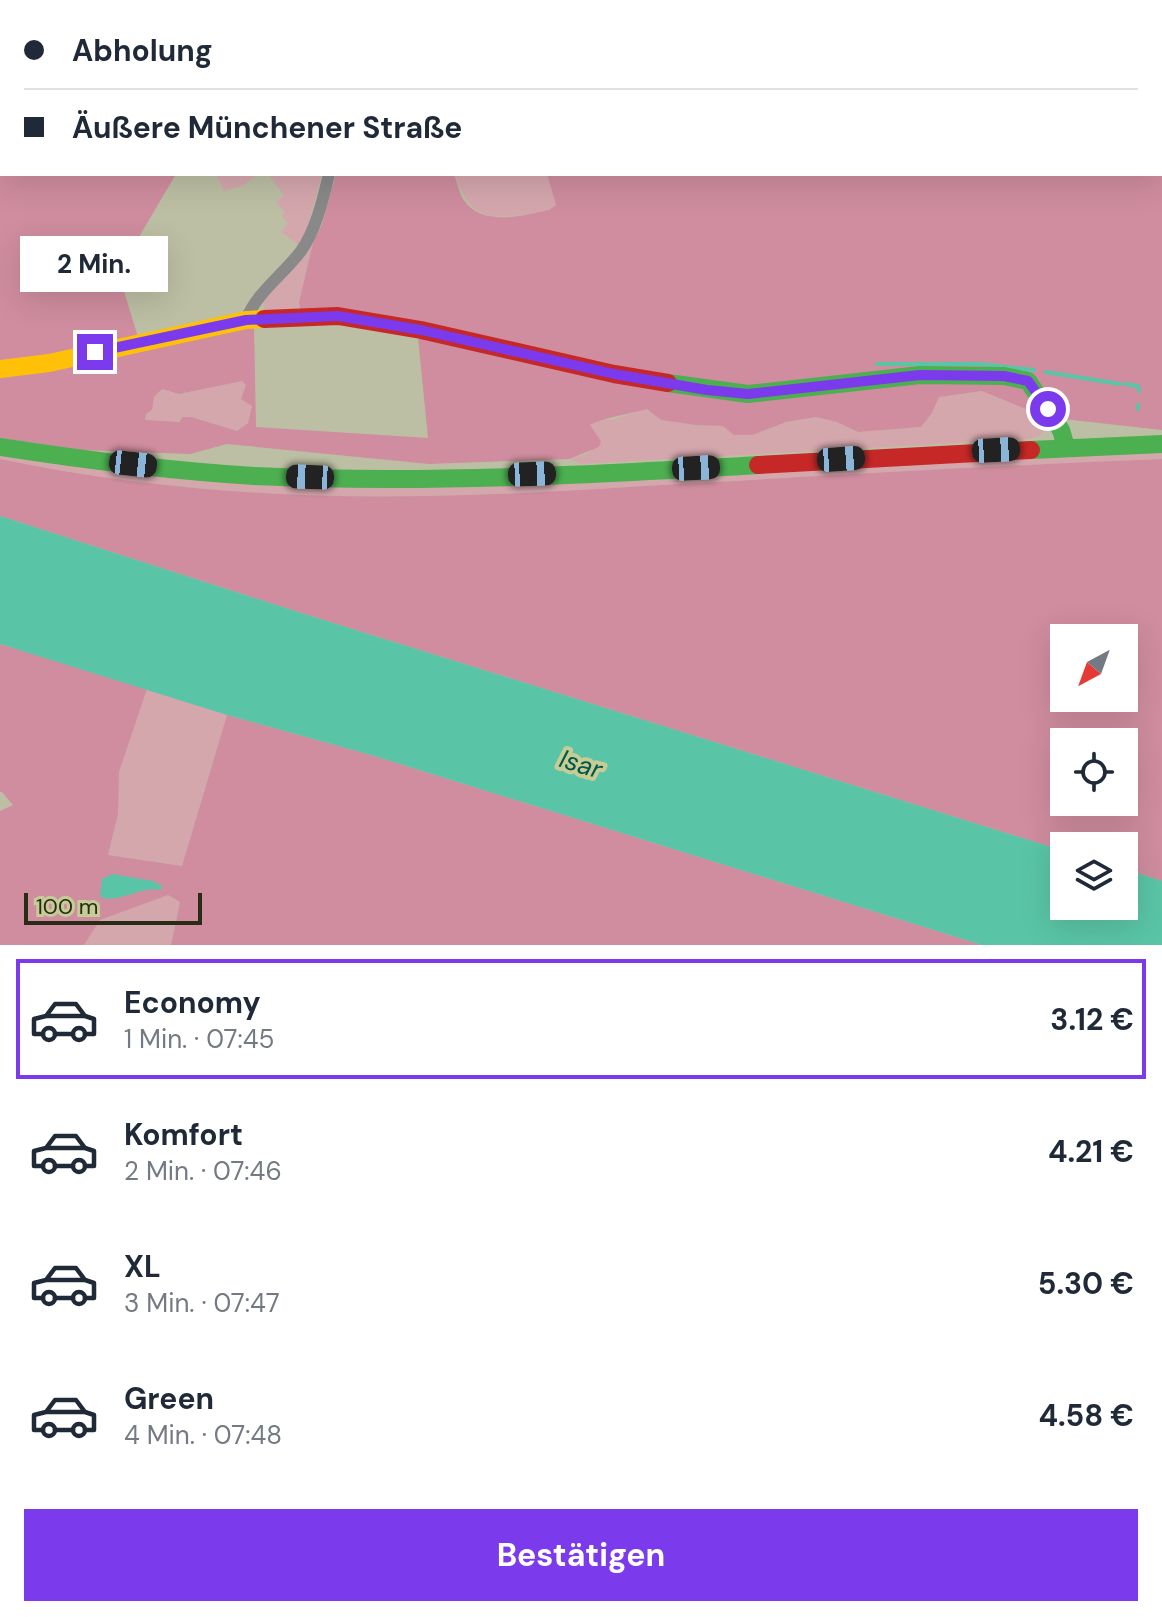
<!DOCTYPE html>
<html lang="de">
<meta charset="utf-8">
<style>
body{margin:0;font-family:"DM Sans",sans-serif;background:#f6f6f7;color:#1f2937;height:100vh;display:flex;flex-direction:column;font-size:30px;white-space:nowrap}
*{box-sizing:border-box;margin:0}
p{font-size:26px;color:#747a83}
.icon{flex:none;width:44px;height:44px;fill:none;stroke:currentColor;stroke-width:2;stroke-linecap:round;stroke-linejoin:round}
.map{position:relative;height:945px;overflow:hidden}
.side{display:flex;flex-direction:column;background:#fff;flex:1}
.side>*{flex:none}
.guide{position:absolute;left:0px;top:0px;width:1162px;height:176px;box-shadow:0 8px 32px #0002;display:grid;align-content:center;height:176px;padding:0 24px;background:#fff}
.needle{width:52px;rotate:221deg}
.tools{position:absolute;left:1050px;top:624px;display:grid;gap:16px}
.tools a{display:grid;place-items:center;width:88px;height:88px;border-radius:0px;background:#fff;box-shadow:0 8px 32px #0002;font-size:40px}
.scale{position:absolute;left:24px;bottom:20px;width:178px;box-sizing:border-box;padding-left:8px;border:4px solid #282b15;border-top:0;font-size:22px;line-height:28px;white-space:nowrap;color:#282b15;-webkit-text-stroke:6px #c5cc96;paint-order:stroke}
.end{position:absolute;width:36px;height:36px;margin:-18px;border:10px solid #7c3aed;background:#fff;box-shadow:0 0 0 4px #fff}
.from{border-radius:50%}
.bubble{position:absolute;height:56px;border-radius:0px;background:#fff;box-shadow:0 8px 32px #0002;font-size:26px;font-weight:700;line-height:56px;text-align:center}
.car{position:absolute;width:24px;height:48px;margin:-24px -12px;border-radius:10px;box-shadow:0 0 6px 2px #0007;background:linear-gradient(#222 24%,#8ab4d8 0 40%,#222 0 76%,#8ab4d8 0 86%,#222 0)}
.guide b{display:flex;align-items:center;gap:28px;height:76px;font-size:30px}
.guide b+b{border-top:2px solid #e0e1e3}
.guide i{width:20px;height:20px;background:#1f2937}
ul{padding:14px 0 0;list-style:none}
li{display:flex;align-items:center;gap:24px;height:120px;margin:0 16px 12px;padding:0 8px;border:4px solid transparent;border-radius:0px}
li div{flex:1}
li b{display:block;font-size:30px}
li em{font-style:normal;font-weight:700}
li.selected{border-color:#7c3aed}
li>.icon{width:72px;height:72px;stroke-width:1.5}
.button{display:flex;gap:16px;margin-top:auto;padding:16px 24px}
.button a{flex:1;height:92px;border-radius:0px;background:#7c3aed;color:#fff;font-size:32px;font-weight:700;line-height:92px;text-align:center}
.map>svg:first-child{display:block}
</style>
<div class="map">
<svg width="1162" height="945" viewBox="0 0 1162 945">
<rect width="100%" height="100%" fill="#bcbfa3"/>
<path fill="#d4a7ad" d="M216,174H258L244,185L224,191Z
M268,174H322L304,240L299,245L281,232L288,223L282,216L285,213L276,202L284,195Z
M454,174H547L556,205C546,213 533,214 520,215C479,221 468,210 454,174Z
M313,243L299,302L300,309L269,312L264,309L263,300L265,296Z
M242,381L247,384L241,399L252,405L248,423L237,431L191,417L170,423L145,420L146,414L152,410L154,397L162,389L179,394Z
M982,391L1042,414C1047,428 1045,437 1029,439L581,464L569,459L587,454L601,441L590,425L598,419L612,420L647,408L661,420L696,425L723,426L752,435L786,422L816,417L837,422L858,432L921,427L932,413L939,397Z
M1162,449V459C1001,465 840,475 680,484C595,489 511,495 426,496C284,499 139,488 0,459V455L240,482Z
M147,689L227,715L182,866L108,855L118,814L119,772Z
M168,895L180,902L171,945H84L100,920Z"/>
<path fill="#cf8d9f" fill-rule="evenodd" d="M289,0H1162V430L1063,419L1026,409L982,391L939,397L932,413L921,427L858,432L837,422L816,417L786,422L752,435H734L723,426L696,425L661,420L647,409C633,413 598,419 590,425L601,441L599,447L569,459L429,464L227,444L190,454L81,450L0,438V60L2,174H176L133,247L122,285L138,337L254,328L256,427L428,438L418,338L300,309L299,302L313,243L322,224L336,174H454C457,182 459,192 463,199C481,227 522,216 549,210L556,205L547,174H1160V2ZM242,381L246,385L241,399L252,406L248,423L237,431L191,417H183L179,422L145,420L146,414L152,410L154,397L162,389L179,394Z
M0,459C139,488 284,499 426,496C511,495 595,489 680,484C840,475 1001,465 1162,459V881L1124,869V846H1064V851L298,612L0,516ZM1064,638H1124V698H1064ZM1064,742H1124V802H1064Z
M0,644L147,689L119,772L118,814L108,855L182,866L227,715L371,755L982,945H171L180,902L168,895L100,920L84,945H0V811L13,805L2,792H0Z"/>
<path fill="#5ac5a6" d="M0,516L298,612L1064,851V906H1124V869L1162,881V945H982L371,755L227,715L0,644Z
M112,874L153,881L163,887L159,890C142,886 122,902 103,898L100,896L102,879Z"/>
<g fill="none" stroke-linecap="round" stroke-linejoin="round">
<path stroke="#5ac5a6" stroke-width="4" d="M877,364H981L1034,370
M1046,372L1120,384
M1125,384L1138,386L1139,391
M1138,409V405"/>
<path stroke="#89898a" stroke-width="12" d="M246,320C257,292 283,275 301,251C316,230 323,199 329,174"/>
<path stroke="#4caf50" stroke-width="18" d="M668,383L748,394L920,375L1004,376L1028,381L1061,430L1066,447
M0,447C84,460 169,471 254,476C421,484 590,475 758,465
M1031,450L1162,444"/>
<path stroke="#ffc107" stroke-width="18" d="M0,369L49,363L246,320L264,319"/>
<path stroke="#c62828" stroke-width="18" d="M264,319L338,316L421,330L614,374L668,383
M758,465L1031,450"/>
</g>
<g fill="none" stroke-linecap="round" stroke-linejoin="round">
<path stroke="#7c3aed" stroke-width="10" d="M95,352L246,320L338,316L421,330L614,374L707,390L748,394L920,375L1004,376L1028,381L1048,409"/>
</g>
<g text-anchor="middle" stroke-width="8" stroke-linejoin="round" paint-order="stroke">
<g font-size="26" font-style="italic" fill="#005747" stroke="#c5cc96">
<text transform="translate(581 764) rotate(17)" y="9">Isar</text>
</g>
</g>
</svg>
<div class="tools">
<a><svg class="needle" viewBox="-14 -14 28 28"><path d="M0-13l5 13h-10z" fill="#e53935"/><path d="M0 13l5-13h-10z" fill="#747a83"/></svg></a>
<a><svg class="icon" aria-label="locate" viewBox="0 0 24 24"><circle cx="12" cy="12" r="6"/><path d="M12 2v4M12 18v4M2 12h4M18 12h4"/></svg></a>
<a><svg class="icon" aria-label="layers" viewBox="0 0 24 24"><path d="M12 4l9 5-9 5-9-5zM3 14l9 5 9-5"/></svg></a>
</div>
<div class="scale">100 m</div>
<i class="end from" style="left:1048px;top:409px"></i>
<i class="end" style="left:95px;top:352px"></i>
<div class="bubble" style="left:20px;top:236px;width:148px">2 Min.</div>
<i class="car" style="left:996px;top:450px;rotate:87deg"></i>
<i class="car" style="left:841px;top:459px;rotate:86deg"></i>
<i class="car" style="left:133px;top:464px;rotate:96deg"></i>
<i class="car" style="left:696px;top:468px;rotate:87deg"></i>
<i class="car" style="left:532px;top:474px;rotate:88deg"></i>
<i class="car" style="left:310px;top:477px;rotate:272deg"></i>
<div class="guide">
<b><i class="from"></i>Abholung</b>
<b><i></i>Äußere Münchener Straße</b>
</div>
</div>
<section class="side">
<ul>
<li class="selected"><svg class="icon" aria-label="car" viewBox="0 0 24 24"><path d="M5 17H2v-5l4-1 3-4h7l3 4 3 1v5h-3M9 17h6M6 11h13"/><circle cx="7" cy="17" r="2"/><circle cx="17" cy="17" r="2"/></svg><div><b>Economy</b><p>1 Min. · 07:45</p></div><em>3.12 €</em></li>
<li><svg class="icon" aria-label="car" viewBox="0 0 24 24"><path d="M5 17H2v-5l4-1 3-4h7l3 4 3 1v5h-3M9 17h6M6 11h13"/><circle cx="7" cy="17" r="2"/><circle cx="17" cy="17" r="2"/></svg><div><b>Komfort</b><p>2 Min. · 07:46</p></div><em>4.21 €</em></li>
<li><svg class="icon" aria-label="car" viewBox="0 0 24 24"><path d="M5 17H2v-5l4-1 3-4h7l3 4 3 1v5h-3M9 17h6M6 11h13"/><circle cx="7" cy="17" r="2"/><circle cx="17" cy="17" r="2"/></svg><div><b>XL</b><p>3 Min. · 07:47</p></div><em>5.30 €</em></li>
<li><svg class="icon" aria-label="car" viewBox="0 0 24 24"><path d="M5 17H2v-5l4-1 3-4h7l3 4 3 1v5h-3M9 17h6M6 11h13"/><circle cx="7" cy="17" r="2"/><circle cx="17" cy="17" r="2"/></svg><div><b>Green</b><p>4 Min. · 07:48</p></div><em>4.58 €</em></li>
</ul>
<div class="button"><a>Bestätigen</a></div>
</section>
